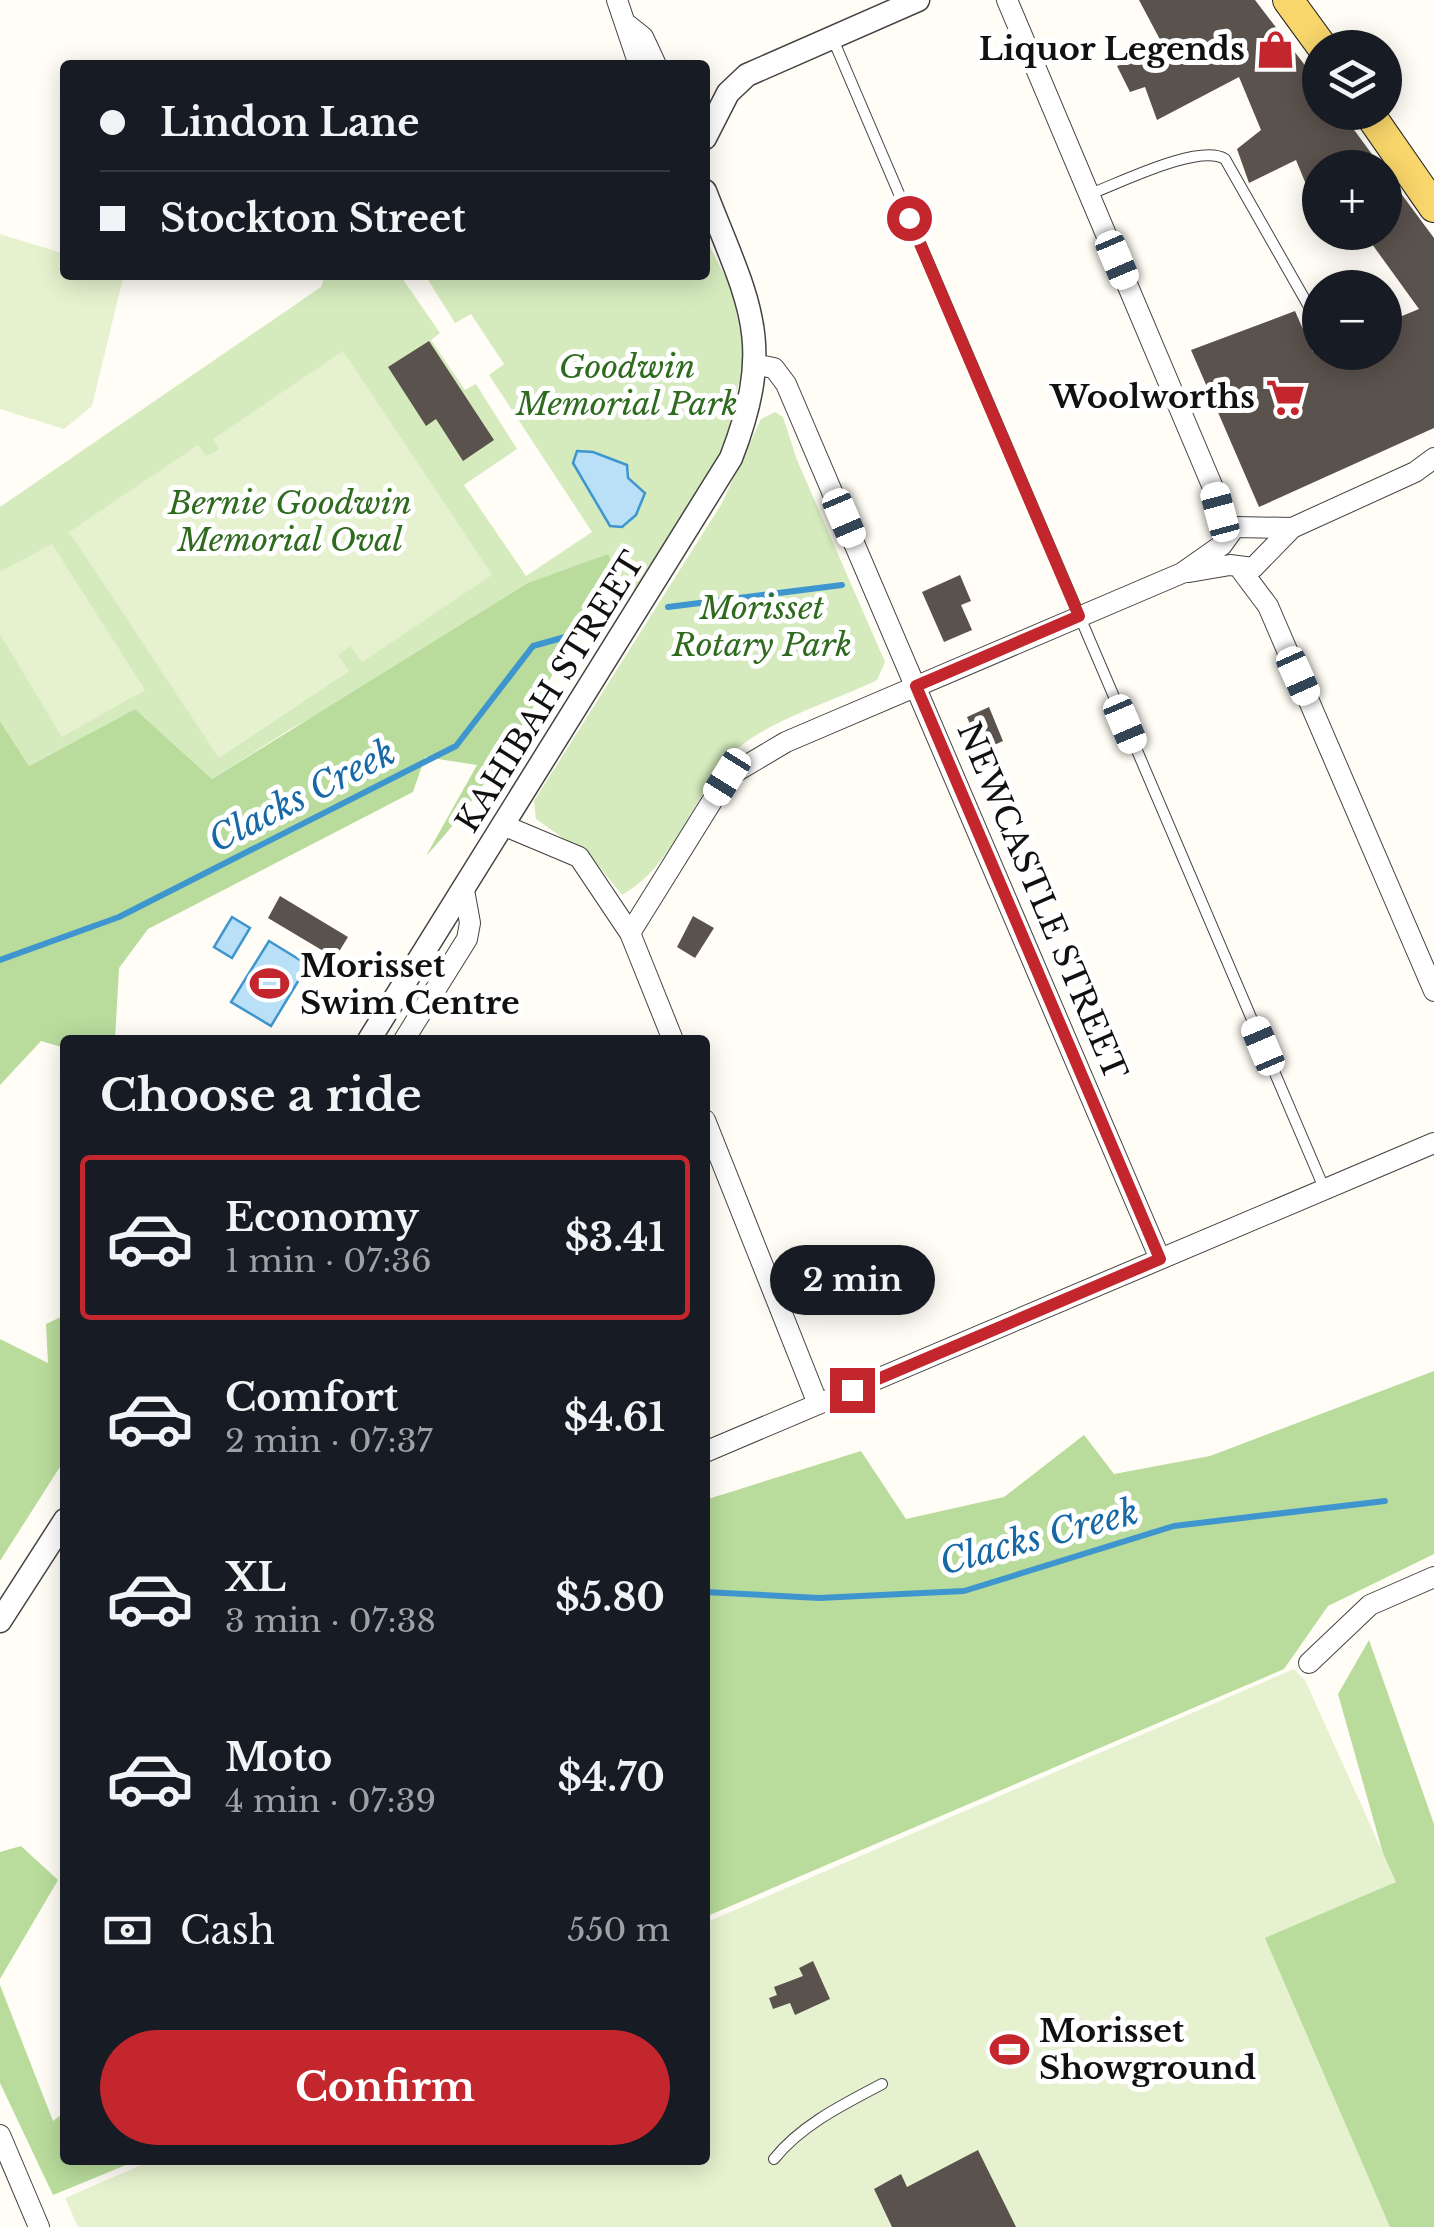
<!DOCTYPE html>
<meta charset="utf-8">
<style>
body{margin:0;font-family:"Libre Baskerville",serif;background:#242831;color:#f1f3f6;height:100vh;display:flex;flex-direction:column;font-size:38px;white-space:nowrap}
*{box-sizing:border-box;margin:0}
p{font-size:32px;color:#9ea1a6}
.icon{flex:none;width:55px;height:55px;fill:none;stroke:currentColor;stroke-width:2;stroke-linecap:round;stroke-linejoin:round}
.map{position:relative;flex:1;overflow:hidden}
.sheet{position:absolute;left:60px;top:1035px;width:650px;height:1130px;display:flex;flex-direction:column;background:#171b24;border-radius:10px;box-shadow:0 5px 25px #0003}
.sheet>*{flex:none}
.banner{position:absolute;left:60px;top:60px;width:650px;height:220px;border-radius:10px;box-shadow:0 5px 25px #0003;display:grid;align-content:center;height:220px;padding:0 40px;background:#171b24}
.tools{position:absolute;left:1302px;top:30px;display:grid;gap:20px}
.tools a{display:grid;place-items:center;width:100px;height:100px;border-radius:50%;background:#171b24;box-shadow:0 5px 25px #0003;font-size:50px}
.end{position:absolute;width:45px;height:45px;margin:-22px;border:12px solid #c4262e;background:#fff;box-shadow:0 0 0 5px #fff}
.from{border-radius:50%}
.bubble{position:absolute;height:70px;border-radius:35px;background:#171b24;box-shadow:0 5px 25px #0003;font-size:32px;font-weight:700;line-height:70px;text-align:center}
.car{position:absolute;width:30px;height:60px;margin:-30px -15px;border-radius:12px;box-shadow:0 0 8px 2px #0007;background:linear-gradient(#fff 24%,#345 0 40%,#fff 0 76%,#345 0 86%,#fff 0)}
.banner b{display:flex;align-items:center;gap:35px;height:95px;font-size:38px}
.banner b+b{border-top:2px solid #363941}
.banner i{width:25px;height:25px;background:#f1f3f6}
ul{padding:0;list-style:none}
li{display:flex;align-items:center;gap:30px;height:165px;margin:0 20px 15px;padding:0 20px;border:5px solid transparent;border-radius:10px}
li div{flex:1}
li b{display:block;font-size:38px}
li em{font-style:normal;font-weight:700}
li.active{border-color:#c4262e}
li>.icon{width:90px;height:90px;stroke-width:1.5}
h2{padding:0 40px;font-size:45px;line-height:120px}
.pay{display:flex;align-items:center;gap:25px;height:110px;padding:0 40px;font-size:38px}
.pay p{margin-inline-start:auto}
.cta{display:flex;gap:20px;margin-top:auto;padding:20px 40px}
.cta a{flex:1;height:115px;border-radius:60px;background:#c4262e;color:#fff;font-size:40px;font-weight:700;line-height:115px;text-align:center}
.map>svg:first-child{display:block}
</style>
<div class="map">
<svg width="1434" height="2227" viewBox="0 0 1434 2227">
<rect width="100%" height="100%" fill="#fffdf5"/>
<path fill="#d5ebbd" d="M705,237L731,288L745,354L726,442L639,595L617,572L607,554L289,730L212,779L135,709L29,766L0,721V507L321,287L325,275H400L440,333L431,340L465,390L476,384L517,449L464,485L526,576L592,532L489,375L504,364L471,314L455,323L425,275H705Z
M775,412L783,417L797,460L885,662L877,680C833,702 757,723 726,760C690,804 673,866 622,895L594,860L536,819L534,801L722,503L761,419Z"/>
<path fill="#b9dc9c" d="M608,554L617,572C552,666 504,773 426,856L477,765L425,757L413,792L148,929L119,968L115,1040H65V1048L41,1041L0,1085V721L29,766L135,709L212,779L528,583Z
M65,1315V1459L0,1561V1339L48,1363L46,1324Z
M1434,1371V1554L1328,1606L1284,1669L705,1917V1500L861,1451L906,1519L1004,1497L1084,1435L1114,1474L1210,1456Z
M1369,1640L1434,1824V2227H1377L1264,1938L1391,1882L1338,1694Z
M21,1846L58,1880L0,1979V1852Z
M0,1985L53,2121L65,2112V2160H138L53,2195L0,2083Z"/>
<path fill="#e6f2cf" d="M0,234L65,254V275L123,278L92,406L64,429L0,409Z
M343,351L492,575L362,662L350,646L338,655L349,671L219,758L69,532L198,445L206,456L219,449L213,439Z
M52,544L145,690L62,737L0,634V572Z
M1294,1669L1305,1680L1396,1882L1265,1938L1390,2227H78L65,2198L153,2160H705V1923Z"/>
<path fill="#b9e0f7" stroke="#3f96cf" stroke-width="2.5" d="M577,451L593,452L627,465L628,478L645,493L636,515L622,527L610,526L573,463Z
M232,917L250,928L232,958L214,947Z
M269,941L308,965L271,1026L231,1002Z"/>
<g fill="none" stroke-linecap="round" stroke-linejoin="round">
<path stroke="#3f96cf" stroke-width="6" d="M668,607L842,585
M0,960L119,917L456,746L533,646L590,630
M705,1592L819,1598L964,1591L1174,1526L1385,1501"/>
</g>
<path fill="#5a524d" d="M1139,0H1255L1320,85V112H1341L1382,168H1320L1319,216L1296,160L1249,183L1237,149L1261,130L1239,77L1157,120L1145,87L1130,92L1117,66L1165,49Z
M1385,172L1434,238V428L1259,507L1191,350L1295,311L1313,352H1385V323L1419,309L1364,233L1341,243L1337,232H1385Z
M429,341L494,440L463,461L436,419L426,426L388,367Z
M960,575L971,601L961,605L972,630L944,642L922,592Z
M989,707L1003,741L981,751L967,717Z
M280,896L348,937L335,958L268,918Z
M693,916L714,928L695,958L677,947Z
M813,1961L830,1999L795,2015L790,2003L773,2009L769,1998L777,1995L774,1987L803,1976L799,1968Z
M978,2150L1016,2227H892L874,2189L901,2174L907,2187Z"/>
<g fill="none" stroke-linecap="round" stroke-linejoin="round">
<defs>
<path id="service" d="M832,37L1324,1188
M1090,194C1120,183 1199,143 1225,159L1320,326
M774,2159C801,2125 844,2104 882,2084"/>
<path id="minor" d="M617,0L639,65
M1007,0L1214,490L1226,534
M628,25L643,37L656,65
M758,365L774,368L786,384L1160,1259
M1241,570L1268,606L1434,991
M1189,572L1230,565L1253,568L1292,528L1415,472L1434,458
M505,826L579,857L630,933L673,1040
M630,933L727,777L786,742L1182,573L1222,545L1235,527L1292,528
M404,1040L467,939L470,923L464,890
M705,1120L818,1404
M705,1452L1434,1143
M1309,1663L1370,1605L1434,1577
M0,2135L39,2227"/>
<path id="tertiary" d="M705,138L728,93L747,75L918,0
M369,1040L731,458C777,340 748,302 705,191
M0,1621L65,1520"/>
<path id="primary" d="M1288,0L1323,48
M1368,112L1434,207"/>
</defs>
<use href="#service" stroke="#444" stroke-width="12"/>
<use href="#minor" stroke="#444" stroke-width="22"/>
<use href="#tertiary" stroke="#444" stroke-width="25"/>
<use href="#primary" stroke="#222" stroke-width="32"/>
<use href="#service" stroke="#fff" stroke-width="10"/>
<use href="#minor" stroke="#fff" stroke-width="20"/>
<use href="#tertiary" stroke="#fff" stroke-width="22"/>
<use href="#primary" stroke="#f9d66b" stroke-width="30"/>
</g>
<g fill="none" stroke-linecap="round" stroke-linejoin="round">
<path stroke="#c4262e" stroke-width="12" d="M852,1390L1160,1259L916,686L1079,616L909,218"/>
</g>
<defs>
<symbol id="shop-bare" viewBox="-9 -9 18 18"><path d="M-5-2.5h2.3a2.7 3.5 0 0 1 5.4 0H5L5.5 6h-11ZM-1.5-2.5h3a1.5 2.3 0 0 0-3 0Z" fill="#c4262e" stroke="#fff" stroke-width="2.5" paint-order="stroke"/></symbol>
<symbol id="supermarket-bare" viewBox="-9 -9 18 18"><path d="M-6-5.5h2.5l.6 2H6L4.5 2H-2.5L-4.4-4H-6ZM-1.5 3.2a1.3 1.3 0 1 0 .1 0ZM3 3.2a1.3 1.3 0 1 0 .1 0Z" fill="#c4262e" stroke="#fff" stroke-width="2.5" paint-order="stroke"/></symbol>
<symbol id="stadium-bare" viewBox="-9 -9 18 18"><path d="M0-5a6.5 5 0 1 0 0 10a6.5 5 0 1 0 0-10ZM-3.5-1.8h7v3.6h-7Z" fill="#c4262e" stroke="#fff" stroke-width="2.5" paint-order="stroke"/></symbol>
</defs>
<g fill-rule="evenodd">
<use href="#shop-bare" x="1248" y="22" width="55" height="55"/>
<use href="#supermarket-bare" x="1258" y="370" width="55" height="55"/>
<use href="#stadium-bare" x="242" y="956" width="55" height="55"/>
<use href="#stadium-bare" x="982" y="2022" width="55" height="55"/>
</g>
<g text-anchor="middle" stroke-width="10" stroke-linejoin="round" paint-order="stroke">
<g font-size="32" font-weight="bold" fill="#111" stroke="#fff" text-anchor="end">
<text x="1245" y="60">Liquor Legends</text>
<text x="1255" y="408">Woolworths</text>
<text x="300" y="977" text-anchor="start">Morisset<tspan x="300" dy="37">Swim Centre</tspan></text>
<text x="1039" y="2042" text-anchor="start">Morisset<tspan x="1039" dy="37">Showground</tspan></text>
</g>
<g font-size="32" font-style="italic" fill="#2f6b1f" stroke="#fff">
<text x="627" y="378">Goodwin<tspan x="627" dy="37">Memorial Park</tspan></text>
<text x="290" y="514">Bernie Goodwin<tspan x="290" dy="37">Memorial Oval</tspan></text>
<text x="762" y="619">Morisset<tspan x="762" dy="37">Rotary Park</tspan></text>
</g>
<g font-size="32" fill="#111" stroke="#fff">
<text transform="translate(550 692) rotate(-58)" y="11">KAHIBAH STREET</text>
<text transform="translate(1042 901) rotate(67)" y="11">NEWCASTLE STREET</text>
</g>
<g font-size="35" font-style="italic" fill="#1768a6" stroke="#fff">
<text transform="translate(302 796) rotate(-27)" y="12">Clacks Creek</text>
<text transform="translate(1039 1537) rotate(-15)" y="12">Clacks Creek</text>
</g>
</g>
</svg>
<div class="tools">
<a><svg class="icon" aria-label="layers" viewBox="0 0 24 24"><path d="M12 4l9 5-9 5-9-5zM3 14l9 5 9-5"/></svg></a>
<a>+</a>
<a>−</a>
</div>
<i class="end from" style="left:909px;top:218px"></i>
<i class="end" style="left:852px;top:1390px"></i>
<div class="bubble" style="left:770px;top:1245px;width:165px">2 min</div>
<i class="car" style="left:1117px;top:260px;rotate:157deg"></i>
<i class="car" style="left:1220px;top:512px;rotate:345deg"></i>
<i class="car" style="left:844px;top:518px;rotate:157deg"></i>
<i class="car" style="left:1298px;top:676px;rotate:156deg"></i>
<i class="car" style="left:1125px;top:724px;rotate:157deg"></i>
<i class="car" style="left:727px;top:777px;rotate:212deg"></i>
<i class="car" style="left:1263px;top:1046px;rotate:337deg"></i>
<div class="banner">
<b><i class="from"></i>Lindon Lane</b>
<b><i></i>Stockton Street</b>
</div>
<section class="sheet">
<h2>Choose a ride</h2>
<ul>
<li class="active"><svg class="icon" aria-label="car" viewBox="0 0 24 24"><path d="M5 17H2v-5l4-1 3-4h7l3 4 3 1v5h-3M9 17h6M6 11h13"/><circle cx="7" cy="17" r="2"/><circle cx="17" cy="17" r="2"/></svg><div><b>Economy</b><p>1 min · 07:36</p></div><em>$3.41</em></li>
<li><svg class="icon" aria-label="car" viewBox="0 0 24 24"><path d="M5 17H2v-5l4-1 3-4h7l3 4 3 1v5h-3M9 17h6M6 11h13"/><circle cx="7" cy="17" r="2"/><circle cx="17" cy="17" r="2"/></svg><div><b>Comfort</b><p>2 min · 07:37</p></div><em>$4.61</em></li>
<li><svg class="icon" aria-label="car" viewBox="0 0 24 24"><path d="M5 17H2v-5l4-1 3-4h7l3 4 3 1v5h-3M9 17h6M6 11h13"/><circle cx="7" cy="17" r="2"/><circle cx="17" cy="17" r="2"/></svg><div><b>XL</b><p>3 min · 07:38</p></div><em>$5.80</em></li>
<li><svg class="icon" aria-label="car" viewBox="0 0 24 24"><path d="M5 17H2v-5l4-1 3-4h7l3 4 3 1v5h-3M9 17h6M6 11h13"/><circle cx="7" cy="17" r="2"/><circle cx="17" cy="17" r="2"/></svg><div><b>Moto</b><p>4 min · 07:39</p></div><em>$4.70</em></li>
</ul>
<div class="pay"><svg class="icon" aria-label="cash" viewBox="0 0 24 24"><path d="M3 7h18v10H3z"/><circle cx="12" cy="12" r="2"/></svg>Cash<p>550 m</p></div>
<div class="cta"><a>Confirm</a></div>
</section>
</div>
